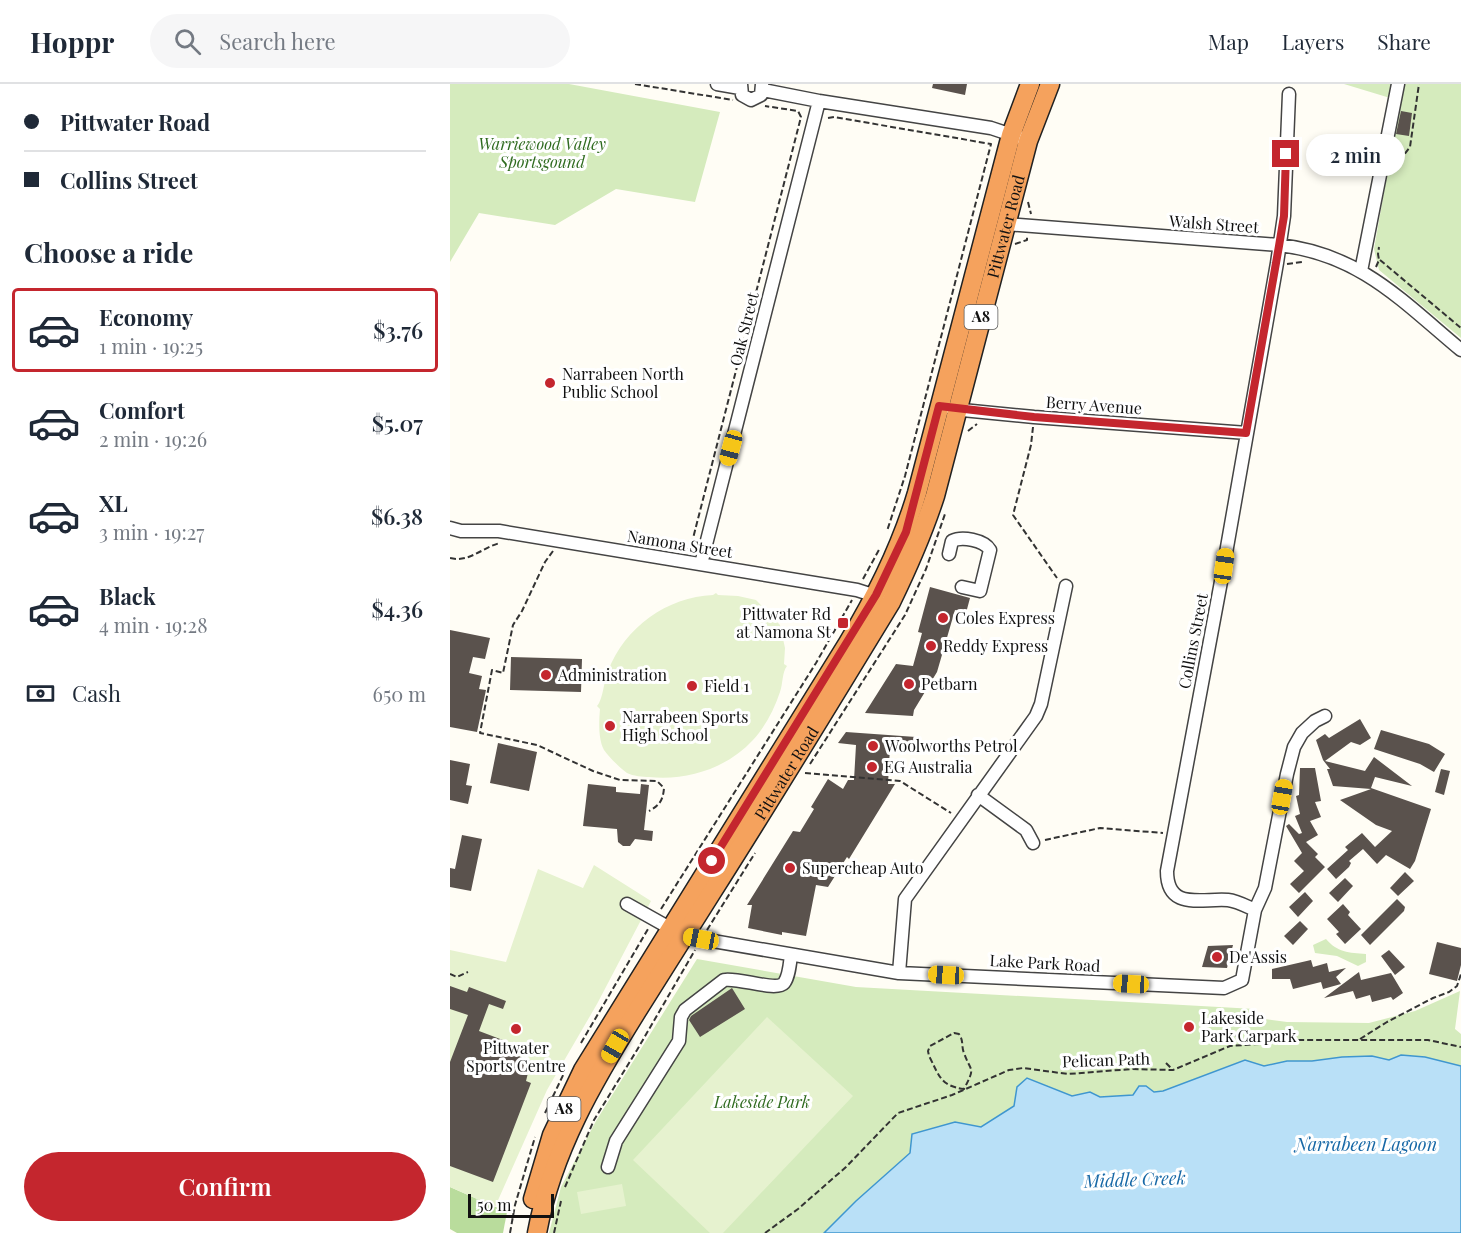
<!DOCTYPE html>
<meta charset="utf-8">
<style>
body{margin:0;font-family:"Playfair Display",serif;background:#f6f6f7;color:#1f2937;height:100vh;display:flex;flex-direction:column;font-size:22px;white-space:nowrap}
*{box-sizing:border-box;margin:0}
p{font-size:20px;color:#747a83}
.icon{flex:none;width:33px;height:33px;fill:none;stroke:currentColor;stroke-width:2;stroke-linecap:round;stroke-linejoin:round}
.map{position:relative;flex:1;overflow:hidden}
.drawer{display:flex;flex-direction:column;background:#fff;width:450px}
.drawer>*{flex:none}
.guide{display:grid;align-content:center;height:132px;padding:0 24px;background:#fff}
.scale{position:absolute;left:18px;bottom:15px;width:86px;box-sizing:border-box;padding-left:6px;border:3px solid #111;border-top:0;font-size:16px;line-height:21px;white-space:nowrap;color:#111;-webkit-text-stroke:4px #fff;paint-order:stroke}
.end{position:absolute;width:27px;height:27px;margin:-14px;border:8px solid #c4262e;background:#fff;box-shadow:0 0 0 3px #fff}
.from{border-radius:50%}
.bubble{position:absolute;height:42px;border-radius:21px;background:#fff;box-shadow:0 3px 9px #0003;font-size:20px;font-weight:600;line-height:42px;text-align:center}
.car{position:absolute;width:18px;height:36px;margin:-18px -9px;border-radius:8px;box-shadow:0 0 4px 2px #0007;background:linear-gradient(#f5c518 24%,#345 0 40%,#f5c518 0 76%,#345 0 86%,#f5c518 0)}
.guide b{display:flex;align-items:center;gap:21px;height:57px;font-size:22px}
.guide b+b{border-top:2px solid #e0e1e3}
.guide i{width:15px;height:15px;background:#1f2937}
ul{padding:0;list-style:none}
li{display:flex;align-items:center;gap:18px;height:84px;margin:0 12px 9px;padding:0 12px;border:3px solid transparent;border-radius:6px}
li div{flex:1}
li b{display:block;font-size:22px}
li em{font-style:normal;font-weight:600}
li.current{border-color:#c4262e}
li>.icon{width:54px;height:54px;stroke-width:1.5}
h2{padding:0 24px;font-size:27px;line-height:72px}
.pay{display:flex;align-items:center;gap:15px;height:66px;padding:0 24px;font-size:22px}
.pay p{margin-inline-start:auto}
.cta{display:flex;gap:12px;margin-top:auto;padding:12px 24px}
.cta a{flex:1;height:69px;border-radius:36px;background:#c4262e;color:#fff;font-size:24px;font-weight:600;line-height:69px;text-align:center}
header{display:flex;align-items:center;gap:36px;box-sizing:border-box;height:84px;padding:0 30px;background:#fff;border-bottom:2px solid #e0e1e3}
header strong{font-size:28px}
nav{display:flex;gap:33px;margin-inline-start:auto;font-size:21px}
.search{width:420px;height:54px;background:#f6f6f7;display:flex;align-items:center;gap:15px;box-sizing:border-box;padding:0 21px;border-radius:33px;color:#747a83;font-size:22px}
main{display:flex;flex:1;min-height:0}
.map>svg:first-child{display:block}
</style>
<header>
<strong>Hoppr</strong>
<div class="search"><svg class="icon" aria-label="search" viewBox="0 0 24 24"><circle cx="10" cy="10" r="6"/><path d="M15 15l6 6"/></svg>Search here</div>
<nav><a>Map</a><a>Layers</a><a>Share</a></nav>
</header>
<main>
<section class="drawer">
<div class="guide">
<b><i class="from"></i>Pittwater Road</b>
<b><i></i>Collins Street</b>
</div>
<h2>Choose a ride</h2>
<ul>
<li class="current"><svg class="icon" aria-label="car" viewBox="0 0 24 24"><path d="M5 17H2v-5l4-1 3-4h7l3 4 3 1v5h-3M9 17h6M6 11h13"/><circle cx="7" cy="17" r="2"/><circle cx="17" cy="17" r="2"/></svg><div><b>Economy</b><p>1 min · 19:25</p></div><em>$3.76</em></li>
<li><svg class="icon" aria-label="car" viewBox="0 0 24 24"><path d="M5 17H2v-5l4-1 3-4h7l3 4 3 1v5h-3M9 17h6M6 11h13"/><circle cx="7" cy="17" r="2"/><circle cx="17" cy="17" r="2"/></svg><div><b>Comfort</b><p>2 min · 19:26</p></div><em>$5.07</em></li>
<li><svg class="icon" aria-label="car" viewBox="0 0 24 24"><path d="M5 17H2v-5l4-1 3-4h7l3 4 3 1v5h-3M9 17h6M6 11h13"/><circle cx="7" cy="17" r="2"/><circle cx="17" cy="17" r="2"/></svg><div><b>XL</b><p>3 min · 19:27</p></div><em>$6.38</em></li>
<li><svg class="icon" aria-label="car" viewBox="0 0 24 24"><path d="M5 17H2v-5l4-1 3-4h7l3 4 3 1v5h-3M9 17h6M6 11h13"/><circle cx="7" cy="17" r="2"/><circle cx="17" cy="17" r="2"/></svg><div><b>Black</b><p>4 min · 19:28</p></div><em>$4.36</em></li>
</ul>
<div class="pay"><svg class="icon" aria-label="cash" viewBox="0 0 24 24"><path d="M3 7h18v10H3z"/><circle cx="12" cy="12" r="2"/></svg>Cash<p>650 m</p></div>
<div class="cta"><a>Confirm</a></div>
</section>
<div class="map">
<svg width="1011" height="1149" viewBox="0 0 1011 1149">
<rect width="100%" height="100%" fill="#fffdf5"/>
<path fill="#d5ebbd" d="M0,0H119L270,28L245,118L166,105L105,141L29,129L0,178Z
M894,0H1011V254L929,186L924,165L950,17Z
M876,855C887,868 899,869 916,870V878L908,882L887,872L865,869L863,861Z
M247,875L406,903L805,925L808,934L837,938L919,939L965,927L1010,907L1005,945L1011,950V982L975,973L951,971L939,976L922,972L892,973L862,977H837L814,982L795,976L713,1007L704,1008L696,1002L683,1011L650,1013L640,1008L622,1012L577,994L567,1003L564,1022L531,1043L505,1038L460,1069L406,1117L374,1149H99L111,1103L146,1037Z"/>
<path fill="#b9dc9c" d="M0,1103L57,1128L53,1149H7L0,1145Z"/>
<path fill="#e6f2cf" d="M266,509L268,511L288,512L306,516L330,541L335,564L334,580L337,582C332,588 333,600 330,608C324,626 315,643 303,656C276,685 236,697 199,693C193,693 183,692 177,689C170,684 159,673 154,666C148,655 149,637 150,625L147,622C153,616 154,596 158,587C175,543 217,513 263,511Z
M144,781L201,817L147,920L97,1006L45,1123L0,1103V866L56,878L88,785L133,804Z
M317,933L403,1012L273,1149H260L183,1076Z
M172,1100L176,1122L131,1130L127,1108Z"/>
<path fill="#b9e0f7" stroke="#3f96cf" stroke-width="1.5" d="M951,971L975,973L1011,982V1149H374L406,1117L460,1069L462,1050L505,1038L531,1043L564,1022L567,1003L577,994L622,1012L640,1008L650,1013L683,1011L689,1002H696L704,1008L713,1007L795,976L814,982L837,977H862L892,973L922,972L939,976Z"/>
<path fill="#5a524d" d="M483,0H517L515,11L482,4Z
M951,27L962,29L959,52L946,50Z
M480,503L520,514L516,529L505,526L487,588L464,626L463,632L415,629L446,580L463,582L472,549L468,548Z
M0,546L40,554L35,575L23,573L19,589L32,592L29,605L36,606L27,648L0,643Z
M61,573L132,575L131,608L60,606Z
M910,635L921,654L910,661L901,658L875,677L915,687L924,673L962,702L925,693L921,704L981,725L965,777L960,785L936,771L927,780L913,765L899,777L901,779L899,783L886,795L877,785L898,766L895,763L912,749L925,763L942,747L926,741L890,716L921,705L883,702L877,685H880L873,676L866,656L875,650L879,654Z
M931,646L979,660L995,670L984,688L970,680L924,665Z
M396,648L466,653L458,665L440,663L438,700H445L399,775L397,773L378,803L366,801L356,852L332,848V851L298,844L302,821H297L343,747L350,748L364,725L361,723L378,695L393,705L398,696H404L406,661L388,659Z
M48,659L87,668L79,707L40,699Z
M0,676L20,680L16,701L22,702L18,720L0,716Z
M850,684H865L871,717L865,718L871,733L860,737L868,751L856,758L868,770L865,773L875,783L849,809L840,800L854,787L844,777L852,769L836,742L839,740L849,750L852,749L845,732L850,730L846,712L849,711Z
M991,685L1000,687L994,711L985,708Z
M138,700L166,703V708L190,710L191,700L199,701L194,746L203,747L202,757L185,755L180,762H173L168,758L167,745L133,742Z
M12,751L32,755L21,807L0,803V784L5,785Z
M955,788L964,797L948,812L940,804Z
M895,794L903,802L888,818L879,809Z
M855,808L863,817L848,833L839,823Z
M947,815L955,823L954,827L920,861L911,851Z
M893,820L900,828L898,831L911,845L895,860L886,850L889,848L877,835Z
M850,837L858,845L843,861L834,852Z
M987,858L1011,864V881L1007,897L979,890Z
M783,861L777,884L752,883L758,862Z
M939,866L955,883L945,891L931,872Z
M861,876L863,883L877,879L879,888L896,884L886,893L891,900L873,905L871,898L843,905L840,895H822V885Z
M909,888L911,896L941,889L953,909L943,916L941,913L922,918L920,911L906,915L903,907L874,914Z
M0,902L17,908L19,903L56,917L53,925L39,920L29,947L69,962L66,971L81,977L76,997L81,999L43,1098L0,1082V978L18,931L0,925Z
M282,904L295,925L250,953L239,936L241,932Z"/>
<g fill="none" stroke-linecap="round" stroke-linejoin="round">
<defs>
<path id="minor" d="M267,0L290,4
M291,0L292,11L301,16L311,11L312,0
M313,6L369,17L541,44L568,53
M555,140L829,161C910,170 952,217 1011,266
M911,187L948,0
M502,325L584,333L797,349
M0,444L11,447H49L407,506L432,514
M499,470L502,457C512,452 534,456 540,466L530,507L512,503
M251,480L369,17
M528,711L576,746L583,759
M177,820L234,852L449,889L774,904L792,896L805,826L815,804L837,690L844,663L852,649L865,637L875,632
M805,826C796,822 787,817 778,816C751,814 717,827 717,787L770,503L827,179L834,132L839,10
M449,889L455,815L586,632L591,620L616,502
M158,1083L166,1057L229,957L231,933L235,926L274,896C288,893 326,908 334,899C339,893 340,879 341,871"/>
<g id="highway">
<path d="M83,1115L102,1051L133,986L398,559C427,511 451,463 467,409L561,51L580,0"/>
<path id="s1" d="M87,1149C102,1067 144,996 187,927C212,887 237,848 262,808C323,712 382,615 441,518C458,483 473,449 485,412L578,57L600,0"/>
</g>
</defs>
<use href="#minor" stroke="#444" stroke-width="15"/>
<use href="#highway" stroke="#222" stroke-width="21"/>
<path stroke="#333" stroke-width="2" stroke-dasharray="6 3" stroke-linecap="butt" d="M185,0L283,16
M378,34L384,33L541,60L455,392L437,447
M944,84L960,63L969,0
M578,118L581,130
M565,160L577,156V153
M930,176L1011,244
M837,180L852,178
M926,183L929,176L928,170L929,163
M583,343L581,361L563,431L607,494
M518,347L527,340
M207,460L226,463
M237,465L240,466L351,33L348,27L315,22
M103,467L95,478L72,527L63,541L53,589L42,586L30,649L87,661L143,687L170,696L207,697L214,704C213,716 210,721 199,727
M0,474C19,479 33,463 50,459
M413,495L430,464
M360,680L455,531L476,485L495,430
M355,689L450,697L501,729
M595,756L650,744L713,749
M211,825L366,579L402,516
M257,846L305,769
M0,890L7,893L18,888
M504,949L509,950C514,957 511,962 514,969C521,989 526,982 514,1005C490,1002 489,991 479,972L478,967L480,962Z
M785,950L791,960
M910,955L937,938L983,914L999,908L1007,902L1011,890
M131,959L198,845
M716,979L722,985
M95,1029L116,985
M115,1103L144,1036L187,966L245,866
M60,1149L65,1121L85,1053
M104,1149L111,1117
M315,1149L348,1125L396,1083L448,1029L502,1011L559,986L573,984L618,990L682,985L723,986L780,962L823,959L833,956H978L1011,963"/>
<use href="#minor" stroke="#fff" stroke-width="12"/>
<use href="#highway" stroke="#f5a25d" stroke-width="18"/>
</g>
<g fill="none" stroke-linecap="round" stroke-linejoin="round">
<path stroke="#c4262e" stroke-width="8" d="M262,777L426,511L456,448L489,322L584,333L796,349L829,162L834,132L836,70"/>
</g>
<g fill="#c4262e" stroke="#fff" stroke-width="2">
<circle cx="100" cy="299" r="6"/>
<circle cx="493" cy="534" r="6"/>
<rect x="387" y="533" width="12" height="12" rx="3"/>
<circle cx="481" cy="562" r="6"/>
<circle cx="96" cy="591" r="6"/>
<circle cx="459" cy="600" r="6"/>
<circle cx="242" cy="602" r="6"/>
<circle cx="160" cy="642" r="6"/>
<circle cx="423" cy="662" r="6"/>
<circle cx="422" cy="683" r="6"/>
<circle cx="340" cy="784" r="6"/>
<circle cx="767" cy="873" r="6"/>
<circle cx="739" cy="943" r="6"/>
<circle cx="66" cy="945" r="6"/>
</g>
<g text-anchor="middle" stroke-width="6" stroke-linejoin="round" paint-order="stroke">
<g fill="#fff" stroke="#585858" stroke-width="1.5">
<rect x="514.5" y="221" width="33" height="24" rx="4.5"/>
<rect x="97.5" y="1013" width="33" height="24" rx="4.5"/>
</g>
<g font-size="15" font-weight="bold" fill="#111">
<text x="531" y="238">A8</text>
<text x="114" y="1030">A8</text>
</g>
<g font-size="16" font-style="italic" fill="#2f6b1f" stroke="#fff">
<text x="92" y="66">Warriewood Valley<tspan x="92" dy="18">Sportsgound</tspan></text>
<text x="312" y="1024">Lakeside Park</text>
</g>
<g font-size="16" fill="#111" stroke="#fff">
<text transform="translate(764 140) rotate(4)" y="6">Walsh Street</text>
<text dy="6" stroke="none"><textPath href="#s1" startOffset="1120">Pittwater Road</textPath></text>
<text transform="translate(294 245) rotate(-76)" y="6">Oak Street</text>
<text transform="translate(644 321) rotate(4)" y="6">Berry Avenue</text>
<text transform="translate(230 460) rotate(9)" y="6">Namona Street</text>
<text transform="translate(743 557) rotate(-79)" y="6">Collins Street</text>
<text dy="6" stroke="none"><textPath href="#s1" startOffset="526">Pittwater Road</textPath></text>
<text transform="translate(595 879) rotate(3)" y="6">Lake Park Road</text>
<text transform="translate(656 976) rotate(-2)" y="6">Pelican Path</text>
</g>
<g font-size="16" fill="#111" stroke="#fff" text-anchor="start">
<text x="112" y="296">Narrabeen North<tspan x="112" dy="18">Public School</tspan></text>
<text x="381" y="536" text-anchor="end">Pittwater Rd<tspan x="381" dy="18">at Namona St</tspan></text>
<text x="505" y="540">Coles Express</text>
<text x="493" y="568">Reddy Express</text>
<text x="108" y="597">Administration</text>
<text x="471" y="606">Petbarn</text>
<text x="254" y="608">Field 1</text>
<text x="172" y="639">Narrabeen Sports<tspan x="172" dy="18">High School</tspan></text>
<text x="435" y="668">Woolworths Petrol</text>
<text x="434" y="689">EG Australia</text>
<text x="352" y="790">Supercheap Auto</text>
<text x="779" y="879">De'Assis</text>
<text x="751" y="940">Lakeside<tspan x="751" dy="18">Park Carpark</tspan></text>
<text x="66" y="970" text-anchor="middle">Pittwater<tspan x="66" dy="18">Sports Centre</tspan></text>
</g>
<g font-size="18" font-style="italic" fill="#1768a6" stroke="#fff">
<text x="916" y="1067">Narrabeen Lagoon</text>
<text transform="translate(685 1096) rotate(-2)" y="6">Middle Creek</text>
</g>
</g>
</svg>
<div class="scale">50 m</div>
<i class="end from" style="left:262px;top:777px"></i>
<i class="end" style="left:836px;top:70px"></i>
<div class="bubble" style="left:856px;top:50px;width:99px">2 min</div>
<i class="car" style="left:281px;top:364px;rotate:195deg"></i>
<i class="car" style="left:774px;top:482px;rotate:8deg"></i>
<i class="car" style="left:832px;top:713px;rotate:10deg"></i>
<i class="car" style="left:251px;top:855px;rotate:281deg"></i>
<i class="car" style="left:496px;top:891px;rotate:273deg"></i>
<i class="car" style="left:681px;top:900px;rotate:273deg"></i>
<i class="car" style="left:165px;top:962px;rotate:210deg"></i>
</div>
</main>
